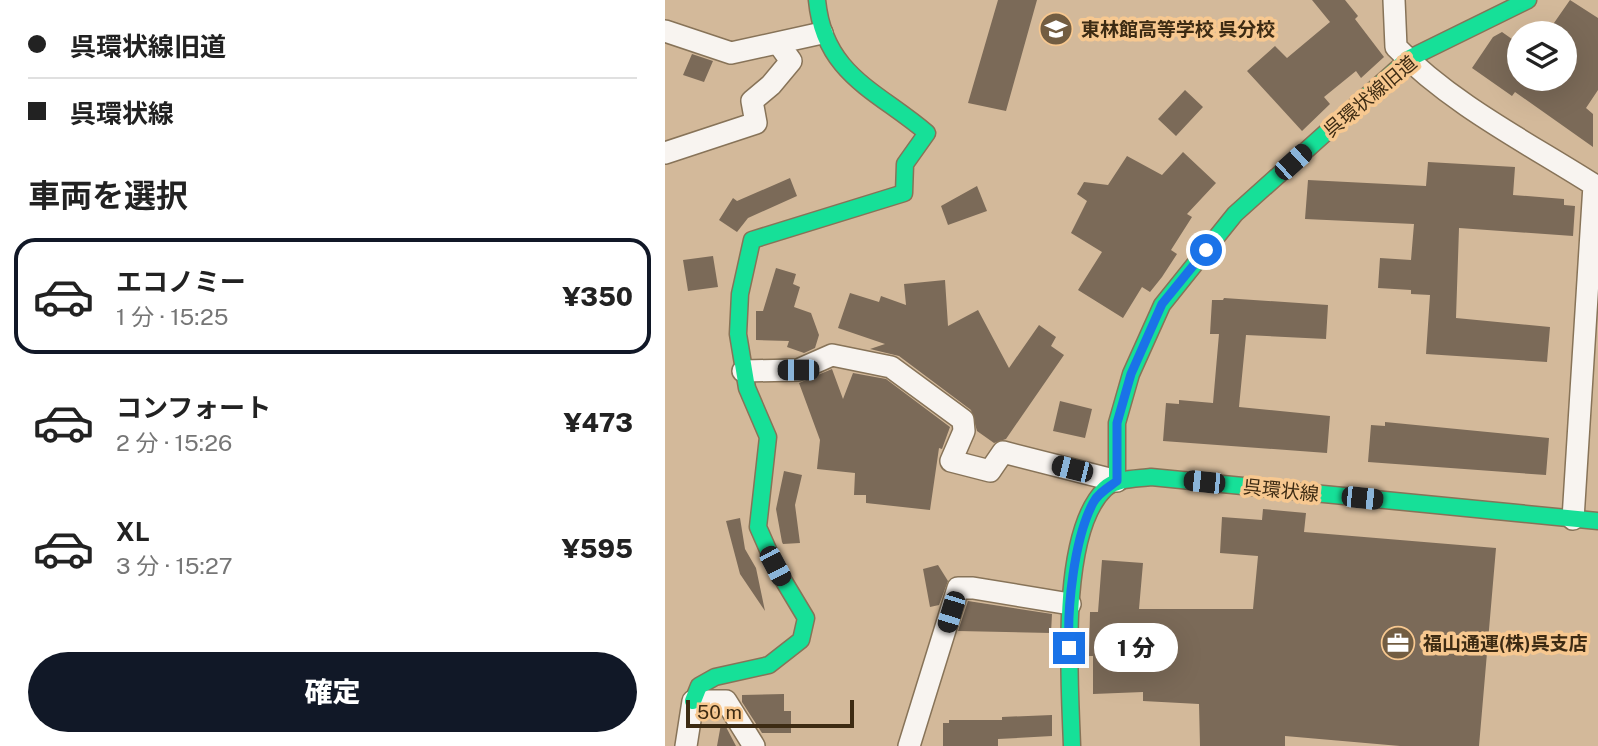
<!DOCTYPE html>
<html lang="ja">
<meta charset="utf-8">
<style>
body{margin:0;font-family:"Public Sans","Noto Sans JP",sans-serif;background:#f6f6f6;color:#222;height:100vh;display:flex;flex-direction:column;font-size:26px;white-space:nowrap}
*{box-sizing:border-box;margin:0}
p{font-size:23px;color:#767676}
.icon{flex:none;width:38px;height:38px;fill:none;stroke:currentColor;stroke-width:2;stroke-linecap:round;stroke-linejoin:round}
.map{position:relative;flex:1;overflow:hidden}
.drawer{display:flex;flex-direction:column;background:#fff;width:665px}
.drawer>*{flex:none}
.guide{display:grid;align-content:center;height:154px;padding:0 28px;background:#fff}
.controls{position:absolute;left:842px;top:21px;display:grid;gap:14px}
.controls a{display:grid;place-items:center;width:70px;height:70px;border-radius:50%;background:#fff;box-shadow:0 7px 28px #0002;font-size:35px}
.scale{position:absolute;left:21px;bottom:18px;width:168px;box-sizing:border-box;padding-left:7px;border:4px solid #3d2b13;border-top:0;font-size:19px;line-height:24px;white-space:nowrap;color:#3d2b13;-webkit-text-stroke:5px #f7c890;paint-order:stroke}
.end{position:absolute;width:32px;height:32px;margin:-16px;border:9px solid #1a73e8;background:#fff;box-shadow:0 0 0 4px #fff}
.from{border-radius:50%}
.bubble{position:absolute;height:49px;border-radius:24px;background:#fff;box-shadow:0 7px 28px #0002;font-size:23px;font-weight:800;line-height:49px;text-align:center}
.car{position:absolute;width:21px;height:42px;margin:-21px -10px;border-radius:9px;box-shadow:0 0 5px 2px #0007;background:linear-gradient(#222 24%,#8ab4d8 0 40%,#222 0 76%,#8ab4d8 0 86%,#222 0)}
.guide b{display:flex;align-items:center;gap:24px;height:66px;font-size:26px}
.guide b+b{border-top:2px solid #e0e0e0}
.guide i{width:18px;height:18px;background:#222}
ul{padding:0;list-style:none}
li{display:flex;align-items:center;gap:21px;height:116px;margin:0 14px 10px;padding:0 14px;border:4px solid transparent;border-radius:21px}
li div{flex:1}
li b{display:block;font-size:26px}
li em{font-style:normal;font-weight:800}
li.on{border-color:#111827}
li>.icon{width:63px;height:63px;stroke-width:1.5}
h2{padding:0 28px;font-size:32px;line-height:84px}
.primary-button{display:flex;gap:14px;margin-top:auto;padding:14px 28px}
.primary-button a{flex:1;height:80px;border-radius:42px;background:#111827;color:#fff;font-size:28px;font-weight:800;line-height:80px;text-align:center}
main{display:flex;flex:1;min-height:0}
.map>svg:first-child{display:block}
</style>
<main>
<section class="drawer">
<div class="guide">
<b><i class="from"></i>呉環状線旧道</b>
<b><i></i>呉環状線</b>
</div>
<h2>車両を選択</h2>
<ul>
<li class="on"><svg class="icon" aria-label="car" viewBox="0 0 24 24"><path d="M5 17H2v-5l4-1 3-4h7l3 4 3 1v5h-3M9 17h6M6 11h13"/><circle cx="7" cy="17" r="2"/><circle cx="17" cy="17" r="2"/></svg><div><b>エコノミー</b><p>1 分 · 15:25</p></div><em>¥350</em></li>
<li><svg class="icon" aria-label="car" viewBox="0 0 24 24"><path d="M5 17H2v-5l4-1 3-4h7l3 4 3 1v5h-3M9 17h6M6 11h13"/><circle cx="7" cy="17" r="2"/><circle cx="17" cy="17" r="2"/></svg><div><b>コンフォート</b><p>2 分 · 15:26</p></div><em>¥473</em></li>
<li><svg class="icon" aria-label="car" viewBox="0 0 24 24"><path d="M5 17H2v-5l4-1 3-4h7l3 4 3 1v5h-3M9 17h6M6 11h13"/><circle cx="7" cy="17" r="2"/><circle cx="17" cy="17" r="2"/></svg><div><b>XL</b><p>3 分 · 15:27</p></div><em>¥595</em></li>
</ul>
<div class="primary-button"><a>確定</a></div>
</section>
<div class="map">
<svg width="933" height="746" viewBox="0 0 933 746">
<rect width="100%" height="100%" fill="#d3b99a"/>
<path fill="#7b6a58" d="M333,0H372L341,111L303,103Z
M647,0H680L693,16L690,19L719,57L696,78L691,71L659,97L665,104L637,131L582,71L610,46L622,58L665,22Z
M905,0L933,18V90L921,108L928,114V147L850,92L847,96L807,68L828,37L837,32L854,44V79H900V33H882Z
M27,54L48,61L39,82L18,75Z
M520,90L538,107L511,136L493,119Z
M518,152L551,183L522,214L527,217L506,250L512,254L497,277L485,292L477,287L458,318L413,290L437,252L406,233L422,201L412,194L419,182L443,185L462,156L497,175Z
M763,162L850,167L848,195L899,199V205L910,206L908,236L794,228L791,318L885,327L882,362L761,354L765,295L746,294V290L713,288L715,258L746,260L749,224L640,219L643,180L761,186Z
M125,178L132,196L83,218L72,232L54,220L68,198L72,201Z
M312,186L322,211L283,225L276,206Z
M48,256L53,287L23,291L18,260Z
M111,268L131,274L128,284L135,287L129,307L146,313L154,335L150,348L139,353L122,347L124,341L91,340V311H98Z
M280,280L283,326L313,310L344,368L374,325L391,337L386,346L399,355L341,439L329,443L312,431L306,410L234,356L205,349L220,344L173,328L185,293L214,302L216,296L241,305L239,284Z
M559,298L663,305L661,339L581,335L574,407L665,416L662,453L498,441L501,403L514,404V400L548,403L554,334H545L547,300H558Z
M167,369L178,399L188,373L221,379L285,427L277,449L274,448L265,510L201,503V495H189L190,473L152,469L155,440L134,383Z
M395,401L427,409L420,438L388,431Z
M720,422L884,438L881,475L703,462L706,425L720,426Z
M119,471L137,475L130,505L135,543L118,544L117,542L111,509Z
M598,509L641,513L639,532L831,548L814,746H735L620,736V746H535L534,704L478,701V692L428,694V656H424L425,612H433L437,560L478,563L474,609H588L593,556L555,553L557,517L597,520Z
M75,518L80,549L91,568L100,611L75,574L61,521Z
M273,565L283,581L274,605L265,607L258,569Z
M303,601L387,614L386,633L293,631Z
M119,694V711H126V733H97L77,702V695Z
M387,715V736L333,739V746H278V723H284V720H337V717Z
M56,724L60,725L71,746H52Z"/>
<g fill="none" stroke-linecap="round" stroke-linejoin="round">
<defs>
<path id="street" d="M729,0L731,47C786,104 863,143 929,185L908,519
M0,31L66,53L157,33
M0,153L91,123L87,101L106,85L126,61L113,43
M78,371L133,370L167,355L226,367L298,420L299,431L286,461L325,471L338,452L452,481
M21,746L28,701H61L89,746
M244,746L293,588H308L405,604"/>
<path id="fast" d="M452,481V423L466,374L497,305L570,214L743,59L863,0
M28,701L34,686L50,677L104,665L136,640L141,618L111,568L93,527L103,437L82,388L73,334L75,294L87,240L239,193L240,164L262,133C213,91 159,75 152,0
M407,746C405,684 393,534 440,489C451,478 471,479 486,477L933,521"/>
</defs>
<use href="#street" stroke="#877358" stroke-width="24"/>
<use href="#fast" stroke="#877358" stroke-width="19"/>
<use href="#street" stroke="#f8f4f0" stroke-width="21"/>
<use href="#fast" stroke="#16e098" stroke-width="16"/>
</g>
<g fill="none" stroke-linecap="round" stroke-linejoin="round">
<path stroke="#1a73e8" stroke-width="9" d="M404,648C402,608 409,539 428,503C433,493 444,487 452,481V423L466,374L497,304L541,250"/>
</g>
<defs>
<symbol id="school-disc" viewBox="-11 -11 22 22"><circle r="9.5" fill="#725d42" stroke="#f7c890"/><path d="M0-5L7-2L0 1L-7-2ZM-4 1L0 2.5L4 1V4Q0 6-4 4Z" fill="#fff"/></symbol>
<symbol id="office-disc" viewBox="-11 -11 22 22"><circle r="9.5" fill="#725d42" stroke="#f7c890"/><path d="M-6-3h4V-5.5h4V-3h4V5H-6ZM-1-4.5V-3h2v-1.5ZM-6 0V1H6V0Z" fill="#fff"/></symbol>
</defs>
<g fill-rule="evenodd">
<use href="#school-disc" x="372" y="10" width="38" height="38"/>
<use href="#office-disc" x="714" y="624" width="38" height="38"/>
</g>
<g text-anchor="middle" stroke-width="7" stroke-linejoin="round" paint-order="stroke">
<g font-size="19" font-weight="bold" fill="#3d2b13" stroke="#f7c890" text-anchor="start">
<text x="416" y="36">東林館高等学校 呉分校</text>
<text x="758" y="650">福山通運(株)呉支店</text>
</g>
<g font-size="19" fill="#3d2b13" stroke="#f7c890">
<text transform="translate(705 96) rotate(-40)" y="7">呉環状線旧道</text>
<text transform="translate(616 490) rotate(6)" y="7">呉環状線</text>
</g>
</g>
</svg>
<div class="controls">
<a><svg class="icon" aria-label="layers" viewBox="0 0 24 24"><path d="M12 4l9 5-9 5-9-5zM3 14l9 5 9-5"/></svg></a>
</div>
<div class="scale">50 m</div>
<i class="end from" style="left:541px;top:250px"></i>
<i class="end" style="left:404px;top:648px"></i>
<div class="bubble" style="left:429px;top:623px;width:84px">1 分</div>
<i class="car" style="left:628px;top:162px;rotate:48deg"></i>
<i class="car" style="left:133px;top:370px;rotate:270deg"></i>
<i class="car" style="left:407px;top:469px;rotate:284deg"></i>
<i class="car" style="left:539px;top:482px;rotate:276deg"></i>
<i class="car" style="left:697px;top:498px;rotate:96deg"></i>
<i class="car" style="left:110px;top:566px;rotate:152deg"></i>
<i class="car" style="left:286px;top:612px;rotate:197deg"></i>
</div>
</main>
